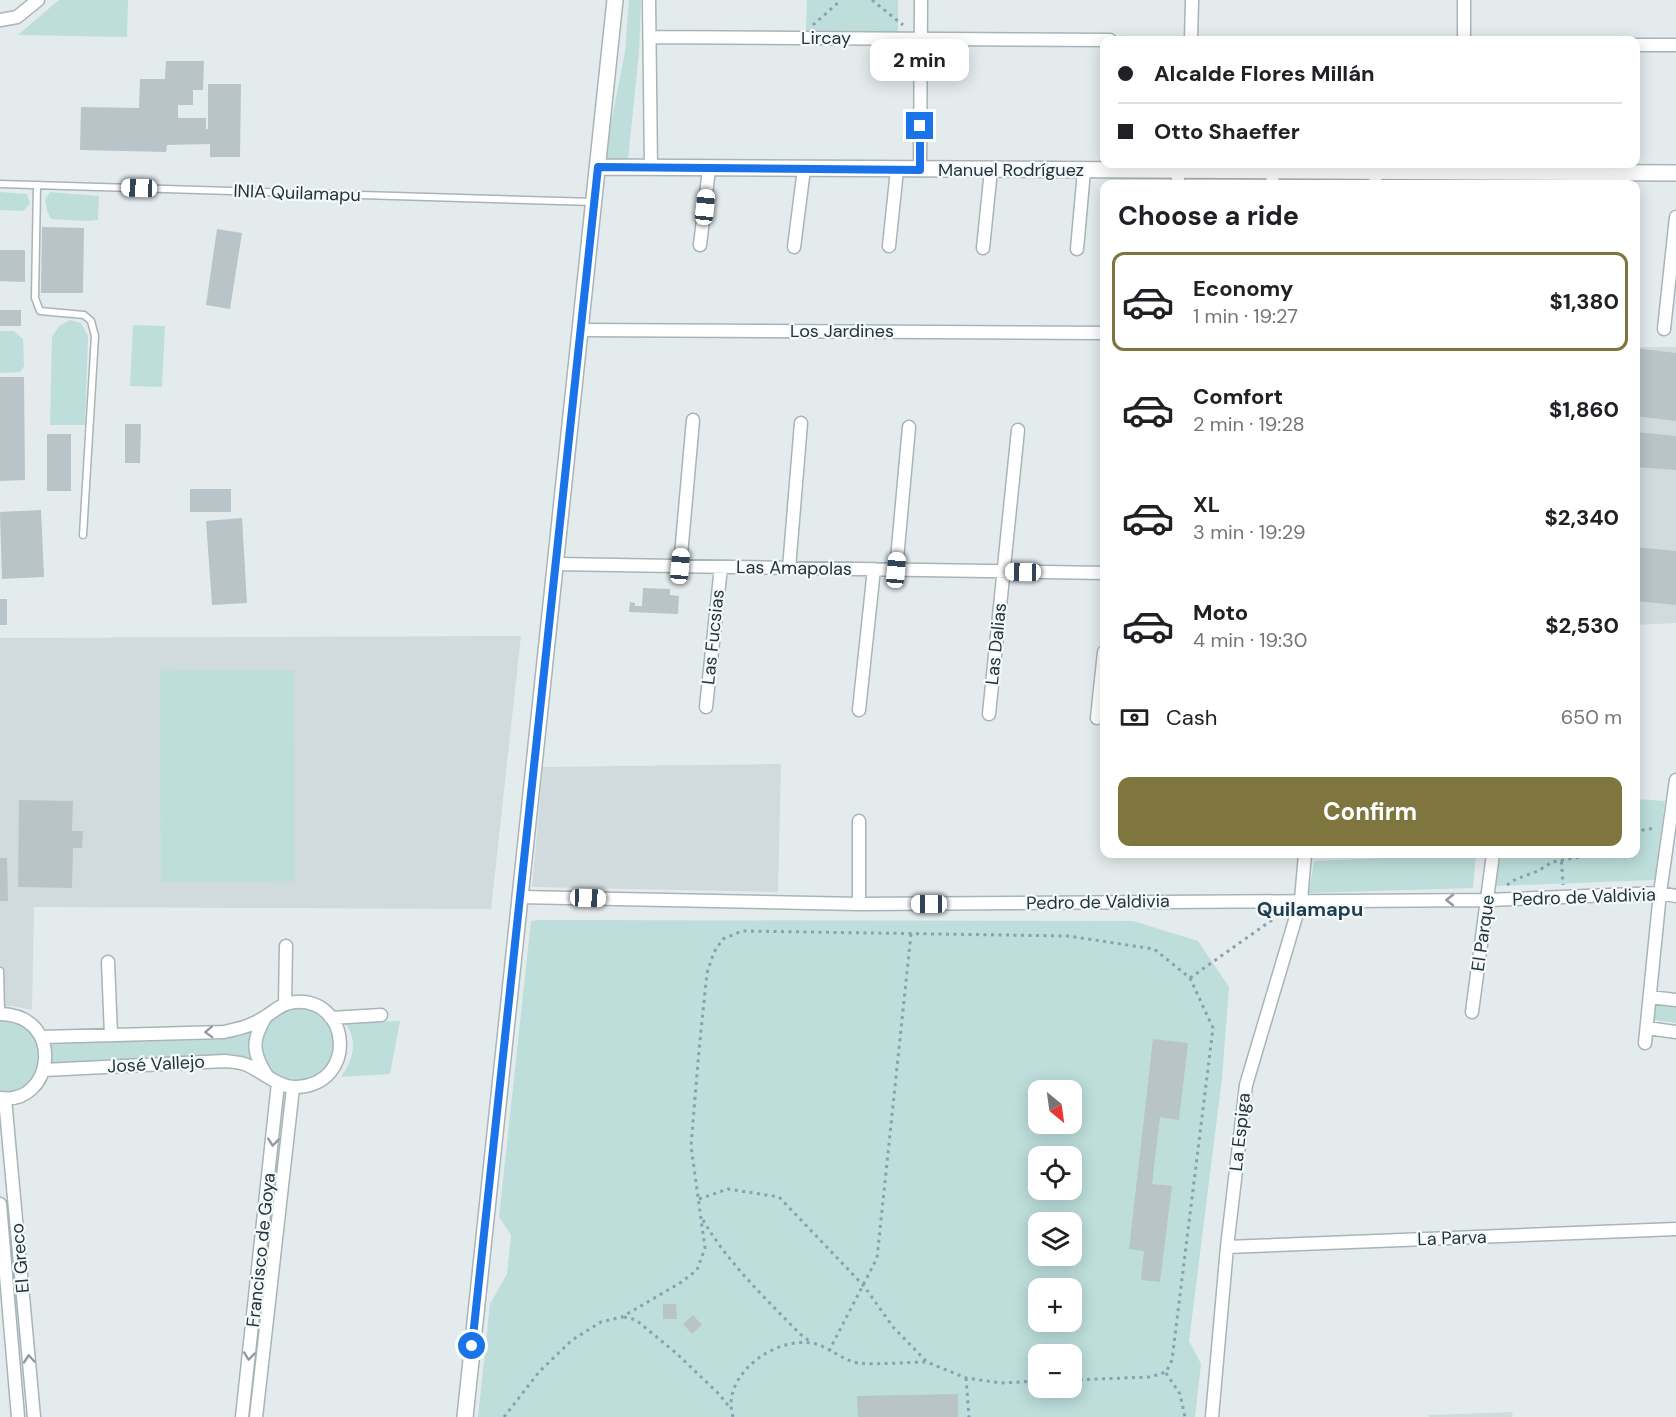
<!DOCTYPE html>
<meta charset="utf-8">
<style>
body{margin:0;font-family:"DM Sans",sans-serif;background:#f2f2f2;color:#202124;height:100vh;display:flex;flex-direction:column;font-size:22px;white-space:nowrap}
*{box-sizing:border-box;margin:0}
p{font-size:20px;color:#757577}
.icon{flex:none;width:33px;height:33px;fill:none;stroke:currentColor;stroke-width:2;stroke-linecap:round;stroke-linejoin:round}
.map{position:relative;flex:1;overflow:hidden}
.drawer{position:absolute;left:1100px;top:180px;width:540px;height:678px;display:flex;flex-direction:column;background:#fff;border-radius:12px;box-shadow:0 3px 15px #0003}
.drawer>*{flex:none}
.banner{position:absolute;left:1100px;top:36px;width:540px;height:132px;border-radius:12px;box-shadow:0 3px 15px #0003;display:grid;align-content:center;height:132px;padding:0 18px;background:#fff}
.needle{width:39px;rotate:151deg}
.controls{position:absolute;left:1028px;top:1080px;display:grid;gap:12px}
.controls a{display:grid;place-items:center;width:54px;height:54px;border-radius:12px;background:#fff;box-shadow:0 3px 15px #0003;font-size:30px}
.end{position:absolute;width:27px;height:27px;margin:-14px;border:8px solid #1a73e8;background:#fff;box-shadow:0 0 0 3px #fff}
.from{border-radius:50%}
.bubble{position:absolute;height:42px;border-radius:12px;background:#fff;box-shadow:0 3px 15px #0003;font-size:20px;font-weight:700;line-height:42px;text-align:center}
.car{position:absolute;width:18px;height:36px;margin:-18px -9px;border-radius:8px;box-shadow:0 0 4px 2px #0007;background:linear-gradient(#fff 24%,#345 0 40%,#fff 0 76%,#345 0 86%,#fff 0)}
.banner b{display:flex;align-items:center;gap:21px;height:57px;font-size:22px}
.banner b+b{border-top:2px solid #e0e0e0}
.banner i{width:15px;height:15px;background:#202124}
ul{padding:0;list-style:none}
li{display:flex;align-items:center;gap:18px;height:99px;margin:0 12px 9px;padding:0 6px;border:3px solid transparent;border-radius:12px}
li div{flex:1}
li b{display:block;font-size:22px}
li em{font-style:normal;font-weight:700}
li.selected{border-color:#7e763e}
li>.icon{width:54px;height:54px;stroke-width:1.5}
h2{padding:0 18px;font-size:27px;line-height:72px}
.pay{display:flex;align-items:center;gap:15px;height:66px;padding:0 18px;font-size:22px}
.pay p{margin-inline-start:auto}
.primary-button{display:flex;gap:12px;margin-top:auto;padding:12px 18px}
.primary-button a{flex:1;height:69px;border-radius:12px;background:#7e763e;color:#fff;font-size:24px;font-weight:700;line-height:69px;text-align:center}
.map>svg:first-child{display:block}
</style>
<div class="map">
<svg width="1676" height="1417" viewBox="0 0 1676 1417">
<rect width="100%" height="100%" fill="#e3ebed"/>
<path fill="#d1dbdd" d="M1635,347H1676V623L1635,625Z
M521,636L491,909L34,907L32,1010L12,1006L0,1007V638Z
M781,764L778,892L532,887L543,767Z
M1513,1412L1512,1417H1429V1415Z"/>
<path fill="#bddedb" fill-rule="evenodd" d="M59,0H128L127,37L18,35Z
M629,0H641L639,52L628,159H604L625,52Z
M807,0H898V34L806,33Z
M0,192L27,194L30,204L23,211L0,210Z
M50,192L99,196L98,220L87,221L51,219L47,211L45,199Z
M70,320L81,323L88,336L85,425H50L52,337L59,326Z
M133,325L165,326L162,387L130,386Z
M0,331H14L23,339L24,366L20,372L0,373Z
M294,670L295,881L161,882L160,671Z
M1635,799L1665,801L1655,880L1496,886L1500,854H1635Z
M1476,854L1473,888L1309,893L1314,861Z
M541,920L1133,921L1198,941L1229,987L1222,1078L1189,1341L1201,1364L1195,1417H478L490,1304L507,1274L511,1235L499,1217L531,921ZM1038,1090H1071V1124H1038ZM1038,1156H1071V1190H1038ZM1038,1222H1071V1256H1038ZM1038,1288H1071V1322H1038ZM1038,1354H1071V1388H1038Z
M1656,1004L1676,1007V1023L1654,1020Z
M296,1007L312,1009L325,1018L334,1031L337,1047L323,1075C314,1078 299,1085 290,1083C263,1078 252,1045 267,1023C274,1013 285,1010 296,1007Z
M0,1016L15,1018L39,1040L42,1056L38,1072L29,1085L14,1093L0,1094Z
M400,1021L390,1074L341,1077C353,1060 359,1041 345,1023Z
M258,1027V1069L242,1061L46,1067L45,1043L215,1040L242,1036Z"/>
<path fill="#b9c4c8" d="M166,61H204L203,90H193V105H178V118H206V129H208V84H241L240,157H210V144L167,145L166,152L80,150L81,107L139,108L140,79H165Z
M42,227L84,228L83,293H41Z
M217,229L242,233L230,309L206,305Z
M0,250H25V282L0,281Z
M0,310H21V326H0Z
M1635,348L1676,353V421L1635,416Z
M0,377H24L25,480L0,481Z
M125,424H141L140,463H125Z
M1635,432L1676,436V470L1635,467Z
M47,434H71V491H47Z
M190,489H231V512H190Z
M41,510L44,577L2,579L0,512Z
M242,518L247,603L212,605L206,521Z
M1635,547L1676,551V605L1635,601Z
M643,588L670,589V595L679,596L678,614L629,612L630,602L635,603V606H642Z
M0,599H7V625H0Z
M19,800L73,801L72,831H83L82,848H73L72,888L18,887Z
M0,858H7L8,901H0Z
M1153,1039L1188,1043L1179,1120L1160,1117L1152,1184L1172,1186L1160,1282L1141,1280L1144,1251L1129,1249Z
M663,1304H676L677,1319H663Z
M693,1315L702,1325L692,1334L683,1324Z
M958,1394V1417H858L857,1396Z"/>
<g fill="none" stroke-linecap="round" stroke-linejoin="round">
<defs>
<path id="service" d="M0,184L594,202
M37,185L35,298L40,311L84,315L91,321L95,336L83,535
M0,971L1,1013"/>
<path id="minor" d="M649,0L651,168
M0,20L17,17L38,0
M650,37L1110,40
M1191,40L1192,0
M1464,40V0
M1635,45H1676
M920,170L921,0
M1177,184L1179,172
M1272,184L1273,172
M1375,184L1376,172
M700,245L709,169
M889,246L897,170
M794,247L804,169
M983,248L991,170
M1077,249L1084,171
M1664,329L1676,217
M581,330L1104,333
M556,564L1104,573
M680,566L693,420
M789,568L801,423
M896,570L909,427
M706,707L721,567
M859,710L874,569
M989,714L1018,430
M1097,718L1104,652
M859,821V904
M520,897L859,904L1488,900L1660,893L1676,896
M108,962L111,1035
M1650,997L1676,1000
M285,1004L286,946
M1472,1012L1493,854
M0,1014C66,1015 54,1106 0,1098
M265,1018C252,1040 252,1052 266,1074
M331,1018L381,1015
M1647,1028L1676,1032
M42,1037L224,1032C238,1029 251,1026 263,1018C274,1012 281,1003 295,1002C351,998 358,1084 297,1087C279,1088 263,1072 247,1065C240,1062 232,1062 225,1061L44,1070
M1645,1043L1660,893L1676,780
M5,1099L34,1417
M0,1204L18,1417
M1227,1247L1676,1229
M242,1417L278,1083
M256,1417L293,1088
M1212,1417L1227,1247L1246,1085L1301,900L1305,854"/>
<path id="tertiary" d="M598,167L1676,173
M465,1417L615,0"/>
</defs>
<use href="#service" stroke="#a9b4b8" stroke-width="9"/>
<use href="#minor" stroke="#a9b4b8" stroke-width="15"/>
<use href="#tertiary" stroke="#a9b4b8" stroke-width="18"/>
<path stroke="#84a2b0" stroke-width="3" stroke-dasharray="3 4.5" stroke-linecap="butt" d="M872,0L903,25
M813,25L841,0
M1635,834L1643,830L1656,828
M1561,854L1563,885
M1507,885L1516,879L1538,871L1552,862L1597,854
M1190,978L1279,915
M699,1199L728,1189L779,1197L864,1286L893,1327L927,1362L966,1378L1001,1383L1038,1381
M703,1220C728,1263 765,1298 800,1334L811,1342
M624,1317L636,1320L676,1353L719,1394L731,1409
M829,1351L877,1258L911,934
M1166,1373L1180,1394L1185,1417
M966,1378L969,1417
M504,1417L539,1372L572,1340L601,1322L622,1317L680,1283L697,1270L705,1248L691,1146L699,1050L707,973L714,952L723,939L742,931L1068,936L1154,949L1190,978L1213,1028L1172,1360L1166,1372L1150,1377L1071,1380
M733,1417C720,1376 774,1337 811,1343C827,1345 841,1360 858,1363C879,1365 906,1362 927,1362"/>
<use href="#service" stroke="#fff" stroke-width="6"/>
<use href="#minor" stroke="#fff" stroke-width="12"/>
<use href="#tertiary" stroke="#fff" stroke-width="15"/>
</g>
<defs><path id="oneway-chevron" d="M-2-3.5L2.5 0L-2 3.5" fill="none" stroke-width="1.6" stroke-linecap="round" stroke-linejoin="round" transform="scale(1.5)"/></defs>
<g stroke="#919a9e">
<use href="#oneway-chevron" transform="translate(1450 900) rotate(-180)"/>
<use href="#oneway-chevron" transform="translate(209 1032) rotate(178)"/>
<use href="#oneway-chevron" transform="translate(273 1142) rotate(96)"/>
<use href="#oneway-chevron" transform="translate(249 1356) rotate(96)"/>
<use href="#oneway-chevron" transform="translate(29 1359) rotate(-95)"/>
</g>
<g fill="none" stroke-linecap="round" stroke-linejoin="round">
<path stroke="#1a73e8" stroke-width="8" d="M472,1346L598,167L920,170V126"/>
</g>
<g text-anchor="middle" stroke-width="4.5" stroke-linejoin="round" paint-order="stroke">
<g font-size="18" fill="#23343e" stroke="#f4f9f9">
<text x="826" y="44">Lircay</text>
<text x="1011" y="176">Manuel Rodríguez</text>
<text transform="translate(297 193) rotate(2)" y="6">INIA Quilamapu</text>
<text x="842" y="337">Los Jardines</text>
<text transform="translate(794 568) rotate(1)" y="6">Las Amapolas</text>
<text transform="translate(713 637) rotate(-84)" y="6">Las Fucsias</text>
<text transform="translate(996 644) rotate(-84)" y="6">Las Dalias</text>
<text transform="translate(1584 897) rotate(-2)" y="6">Pedro de Valdivia</text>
<text transform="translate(1098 902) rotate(-1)" y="6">Pedro de Valdivia</text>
<text transform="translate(1483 933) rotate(-82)" y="6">El Parque</text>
<text transform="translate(156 1064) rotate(-3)" y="6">José Vallejo</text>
<text transform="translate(1240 1132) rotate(-84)" y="6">La Espiga</text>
<text transform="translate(1452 1238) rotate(-2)" y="6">La Parva</text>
<text transform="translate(261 1250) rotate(-84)" y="6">Francisco de Goya</text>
<text transform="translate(20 1258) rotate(-95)" y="6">El Greco</text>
</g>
<g font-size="20" font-weight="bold" fill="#1f3d51" stroke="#f4f9f9">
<text x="1310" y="916">Quilamapu</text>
</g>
</g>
</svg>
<div class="controls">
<a><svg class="needle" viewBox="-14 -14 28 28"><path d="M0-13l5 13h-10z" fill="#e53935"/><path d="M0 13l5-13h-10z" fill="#757577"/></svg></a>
<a><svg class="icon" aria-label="locate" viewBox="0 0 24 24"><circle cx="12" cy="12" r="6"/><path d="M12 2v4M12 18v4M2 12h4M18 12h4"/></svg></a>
<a><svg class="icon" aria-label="layers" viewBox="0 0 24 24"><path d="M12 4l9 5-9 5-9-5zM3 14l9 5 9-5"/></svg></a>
<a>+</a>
<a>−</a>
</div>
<i class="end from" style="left:472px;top:1346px"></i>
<i class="end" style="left:920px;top:126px"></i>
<div class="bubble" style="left:870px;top:39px;width:99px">2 min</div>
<i class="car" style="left:139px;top:188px;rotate:272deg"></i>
<i class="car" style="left:705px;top:207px;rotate:6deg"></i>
<i class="car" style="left:680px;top:566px;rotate:5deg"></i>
<i class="car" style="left:896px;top:570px;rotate:5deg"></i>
<i class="car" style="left:1023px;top:572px;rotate:271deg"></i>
<i class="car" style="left:588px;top:898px;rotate:92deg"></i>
<i class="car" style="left:929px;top:904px;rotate:270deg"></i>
<div class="banner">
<b><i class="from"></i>Alcalde Flores Millán</b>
<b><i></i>Otto Shaeffer</b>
</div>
<section class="drawer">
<h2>Choose a ride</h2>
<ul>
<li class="selected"><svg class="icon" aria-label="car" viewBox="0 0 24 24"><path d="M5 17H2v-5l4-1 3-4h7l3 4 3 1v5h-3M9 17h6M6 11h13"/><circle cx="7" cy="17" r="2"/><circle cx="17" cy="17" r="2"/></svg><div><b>Economy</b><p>1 min · 19:27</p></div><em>$1,380</em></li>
<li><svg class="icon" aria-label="car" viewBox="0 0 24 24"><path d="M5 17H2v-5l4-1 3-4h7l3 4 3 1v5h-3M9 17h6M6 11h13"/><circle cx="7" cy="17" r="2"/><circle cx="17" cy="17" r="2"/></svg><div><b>Comfort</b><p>2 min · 19:28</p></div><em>$1,860</em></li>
<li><svg class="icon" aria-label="car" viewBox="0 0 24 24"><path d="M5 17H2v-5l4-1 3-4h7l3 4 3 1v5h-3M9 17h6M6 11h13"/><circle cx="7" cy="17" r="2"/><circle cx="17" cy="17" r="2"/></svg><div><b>XL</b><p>3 min · 19:29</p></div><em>$2,340</em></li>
<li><svg class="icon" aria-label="car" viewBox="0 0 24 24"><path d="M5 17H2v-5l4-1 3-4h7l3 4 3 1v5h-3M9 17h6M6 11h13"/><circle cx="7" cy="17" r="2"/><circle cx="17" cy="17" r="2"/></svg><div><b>Moto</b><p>4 min · 19:30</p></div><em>$2,530</em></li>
</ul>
<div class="pay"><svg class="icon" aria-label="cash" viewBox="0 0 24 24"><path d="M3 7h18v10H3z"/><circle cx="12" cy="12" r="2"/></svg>Cash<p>650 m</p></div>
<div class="primary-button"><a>Confirm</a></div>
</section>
</div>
